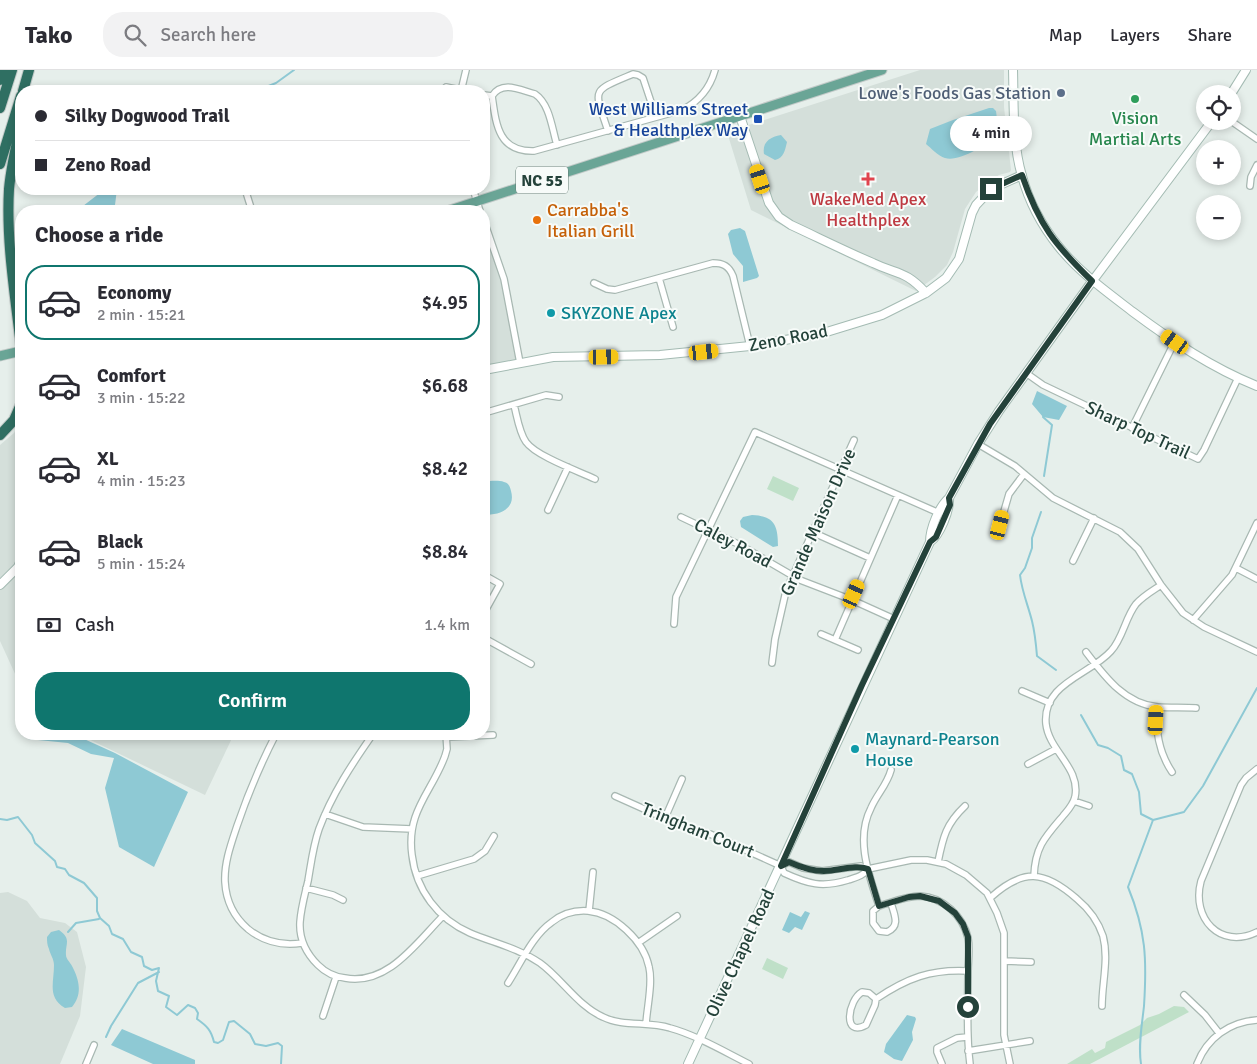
<!DOCTYPE html>
<meta charset="utf-8">
<style>
body{margin:0;font-family:Signika,sans-serif;background:#f2f2f3;color:#2b2b33;height:100vh;display:flex;flex-direction:column;font-size:19px;white-space:nowrap}
*{box-sizing:border-box;margin:0}
p{font-size:16px;color:#7c7c81}
.icon{flex:none;width:28px;height:28px;fill:none;stroke:currentColor;stroke-width:2;stroke-linecap:round;stroke-linejoin:round}
.map{position:relative;flex:1;overflow:hidden}
.panel{position:absolute;left:15px;top:135px;width:475px;height:535px;display:flex;flex-direction:column;background:#fff;border-radius:20px;box-shadow:0 2px 8px #0003}
.panel>*{flex:none}
.guide{position:absolute;left:15px;top:15px;width:475px;height:110px;border-radius:20px;box-shadow:0 2px 8px #0003;display:grid;align-content:center;height:110px;padding:0 20px;background:#fff}
.tools{position:absolute;left:1196px;top:15px;display:grid;gap:10px}
.tools a{display:grid;place-items:center;width:45px;height:45px;border-radius:50%;background:#fff;box-shadow:0 2px 8px #0003;font-size:25px}
.end{position:absolute;width:22px;height:22px;margin:-11px;border:6px solid #24423a;background:#fff;box-shadow:0 0 0 2px #fff}
.from{border-radius:50%}
.bubble{position:absolute;height:35px;border-radius:18px;background:#fff;box-shadow:0 2px 8px #0003;font-size:16px;font-weight:600;line-height:35px;text-align:center}
.car{position:absolute;width:15px;height:30px;margin:-15px -8px;border-radius:6px;box-shadow:0 0 4px 1px #0007;background:linear-gradient(#f5c518 24%,#345 0 40%,#f5c518 0 76%,#345 0 86%,#f5c518 0)}
.guide b{display:flex;align-items:center;gap:18px;height:48px;font-size:19px}
.guide b+b{border-top:1px solid #e1e1e2}
.guide i{width:12px;height:12px;background:#2b2b33}
ul{padding:0;list-style:none}
li{display:flex;align-items:center;gap:15px;height:75px;margin:0 10px 8px;padding:0 10px;border:2px solid transparent;border-radius:20px}
li div{flex:1}
li b{display:block;font-size:19px}
li em{font-style:normal;font-weight:600}
li.selected{border-color:#0f766e}
li>.icon{width:45px;height:45px;stroke-width:1.5}
h2{padding:0 20px;font-size:22px;line-height:60px}
.pay{display:flex;align-items:center;gap:12px;height:55px;padding:0 20px;font-size:19px}
.pay p{margin-inline-start:auto}
.cta{display:flex;gap:10px;margin-top:auto;padding:10px 20px}
.cta a{flex:1;height:58px;border-radius:20px;background:#0f766e;color:#fff;font-size:20px;font-weight:600;line-height:58px;text-align:center}
header{display:flex;align-items:center;gap:30px;box-sizing:border-box;height:70px;padding:0 25px;background:#fff;border-bottom:1px solid #e1e1e2}
header strong{font-size:24px}
nav{display:flex;gap:28px;margin-inline-start:auto;font-size:18px}
.search{width:350px;height:45px;background:#f2f2f3;display:flex;align-items:center;gap:12px;box-sizing:border-box;padding:0 18px;border-radius:20px;color:#7c7c81;font-size:19px}
.map>svg:first-child{display:block}
</style>
<header>
<strong>Tako</strong>
<div class="search"><svg class="icon" aria-label="search" viewBox="0 0 24 24"><circle cx="10" cy="10" r="6"/><path d="M15 15l6 6"/></svg>Search here</div>
<nav><a>Map</a><a>Layers</a><a>Share</a></nav>
</header>
<div class="map">
<svg width="1257" height="994" viewBox="0 0 1257 994">
<rect width="100%" height="100%" fill="#e6efeb"/>
<path fill="#d4dfda" d="M920,0H1004V37L1011,100L1010,102L999,105L988,112L976,122L965,139L953,182L947,195L935,207L916,221L751,140L727,62Z
M484,155L504,209L520,293L484,300Z
M21,349V617L0,571V375L14,363Z
M78,664H234L205,725Z
M8,822L27,831L40,848L65,853L77,862L86,897L80,946L60,994H0V823Z"/>
<path fill="#bfe0c8" d="M773,406L799,418L793,431L767,419Z
M767,888L788,898L783,909L762,899Z
M1174,936L1184,937L1189,942L1090,994H1067L1092,979L1095,983L1105,978L1106,972L1140,955L1147,948L1159,944Z"/>
<path fill="#8ec9d4" d="M989,38H993L996,41C997,48 998,58 994,65C986,76 959,92 945,88C938,86 931,78 926,74L930,59L953,50Z
M781,65L787,72C785,80 784,88 775,90L764,84C762,72 770,67 781,65Z
M105,119H117L115,135L84,140L83,136Z
M740,158L745,161L759,206L757,208L743,212V196L733,184L728,164L731,160Z
M1037,321L1067,336L1059,350L1043,347L1032,334Z
M484,412C490,411 498,410 504,412C509,413 510,417 511,421C516,439 500,445 484,445Z
M752,445C774,446 778,455 778,476L773,477L741,457L740,451L743,447Z
M29,664H73L115,683L188,722L154,797L119,777L105,718L114,688L91,684L68,673L28,669Z
M805,841L810,843L802,860L795,857L789,863L782,860L790,842L801,847Z
M59,860C72,869 65,874 66,885C66,889 70,892 72,896C79,909 83,924 72,937L65,938C47,927 54,913 54,895C54,889 50,884 49,879C47,875 47,871 47,867L51,862Z
M907,945L915,947L916,949L912,962L913,970L902,991L894,989L884,982L886,974Z
M122,959L195,990V994H153L111,975Z"/>
<g fill="none" stroke-linecap="round" stroke-linejoin="round">
<path stroke="#8ec9d4" stroke-width="2" d="M256,21L276,13L294,0
M1043,347L1052,355L1044,406
M1041,442L1032,468V478L1025,498L1020,505C1022,522 1028,535 1032,551C1035,563 1036,574 1037,586L1056,600
M1081,645L1098,675L1108,678L1121,686L1124,700L1132,704L1139,722L1141,744L1153,750L1184,742L1203,716L1257,618
M0,749L7,750L18,747L32,765L35,773L55,791L57,797L65,799L69,805L84,813L97,828V841L100,848L109,856L112,864L123,869L131,882L142,887L144,896L152,900L159,898L156,911L158,921L169,926L166,937L177,945L188,935L195,938L198,943L197,949C207,956 211,960 214,972L218,973L223,970L229,952L234,951L250,964L255,974L266,976L278,973L282,976L281,994
M68,862L76,853L99,849
M106,967L111,956L138,913L159,902
M1141,994C1138,975 1142,955 1144,936C1147,889 1146,861 1128,817L1153,750"/>
<defs>
<path id="street" d="M442,21L446,17L465,21
M461,21L466,0
M484,25L492,26C496,54 498,82 534,81L682,40C698,32 710,18 715,0
M492,26C502,10 520,20 535,24C550,34 552,59 557,75
M1231,51L1257,69
M608,61C594,18 590,22 633,4L638,5L643,8L656,47
M1250,116L1251,107L1257,95
M245,119L252,141
M473,119L480,141
M484,151L504,209L520,293
M659,208L673,257
M594,213L607,219L615,220L713,193C723,193 729,196 733,206L750,276
M1026,303L1043,315L1198,389L1204,380L1238,308
M514,335C517,346 519,362 526,372C536,386 578,401 595,409
M484,343L546,325L559,327
M1132,358L1175,271
M978,374L1015,396L1053,428L1120,462L1138,479L1161,515L1183,543L1204,557L1257,582
M548,440L568,397
M681,447L740,475L800,510L852,530L894,549
M1000,455L1009,424L1024,404
M812,462L870,488
M1073,491L1094,448
M1236,498L1257,509
M484,505L500,514L484,543
M1193,550L1232,505L1257,453
M674,554L676,527L755,362L939,443
M821,564L858,580
M484,568L531,594
M835,570L898,425
M1086,582C1105,607 1125,634 1158,637C1171,638 1184,637 1196,638
M772,593L775,569L786,521L854,370
M1022,621L1050,633
M1157,637C1156,661 1158,681 1172,702
M276,664C261,693 248,724 237,756C231,774 224,793 225,812C226,830 234,847 248,859C264,872 282,876 302,873
M373,664C352,694 332,724 319,759C313,776 311,794 308,811C305,824 301,838 300,852C299,869 306,883 318,895C326,903 335,907 345,908C388,916 417,872 443,846
M446,664L447,679L445,686C432,722 406,741 412,785C416,820 438,849 470,863C494,873 518,878 540,893C562,909 578,936 603,947C623,957 648,951 670,958C696,965 725,982 749,994
M447,667L493,665
M1028,694L1056,679
M1257,699L1246,708L1241,715L1201,811C1191,848 1220,880 1257,862
M891,700C887,715 877,724 871,738C855,769 869,805 879,836C893,832 906,826 920,826C943,827 963,846 968,868C970,879 968,891 968,903C968,933 966,964 970,994
M615,726L682,756L710,764L781,796
M1074,731L1089,736
M325,744L363,757L412,759
M665,748L682,709
M938,792C943,767 946,754 965,736
M781,796L789,792L803,798L822,801L861,796L868,799L911,790H927L946,794L966,805L987,823L997,843L1004,863V965L1010,994
M781,796L784,803C808,814 822,818 848,810C857,807 863,806 868,799
M417,806L474,789L485,781L494,766
M1034,806C1035,777 1045,767 1063,746C1068,740 1073,735 1075,727C1081,698 1049,681 1046,654C1042,613 1090,605 1111,581C1123,568 1125,548 1136,534C1143,526 1152,521 1161,515
M306,818L333,825L343,830
M990,828C1023,798 1044,800 1077,829C1089,839 1098,851 1103,866C1109,889 1102,913 1102,936
M879,836L873,841V853L879,861L887,862C901,856 894,844 891,833
M589,841L593,802
M638,873L677,846
M1005,891L1031,892
M508,913C521,893 532,866 552,852C562,844 575,840 588,841C614,843 644,871 649,897C653,913 647,937 646,954
M1184,925L1205,945L1219,963
M876,929L875,935L866,955C842,968 848,930 862,922L869,923L876,929C907,908 931,899 968,901
M323,946L336,907
M968,981L1030,971
M86,994L94,975
M942,994L937,982V978L957,968L967,967
M1197,994C1207,968 1229,952 1257,950"/>
<path id="secondary" d="M1013,0C1014,35 1012,72 1022,106C1029,132 1042,156 1059,177C1080,203 1107,222 1133,242C1172,271 1212,298 1257,316
M1231,24L1246,0
M740,46L769,133L779,147L791,155C819,168 845,181 873,193C898,205 905,200 926,223
M484,300L553,287L660,285L750,276L820,264L882,245L926,223L946,208L959,189L972,143L976,135L991,119L1022,105
M930,472C940,465 950,440 949,428
M0,515L18,497L21,490
M688,994C769,820 849,645 930,472C930,458 939,437 949,428L978,374L999,341L1088,217L1212,51"/>
<path id="primary" d="M447,141L882,0
M0,286L21,281"/>
<path id="highway" d="M0,10L4,0
M23,21L29,0
M0,38L12,0
M21,55C16,76 11,97 9,119C6,171 15,224 21,276
M0,94L21,26
M0,365L14,350L21,334"/>
</defs>
<use href="#street" stroke="#a8b8b2" stroke-width="8"/>
<use href="#secondary" stroke="#a4bbb3" stroke-width="10"/>
<use href="#primary" stroke="#c2cac8" stroke-width="11"/>
<use href="#highway" stroke="#c2cac8" stroke-width="12"/>
<use href="#street" stroke="#fff" stroke-width="5.5"/>
<use href="#secondary" stroke="#fff" stroke-width="8"/>
<use href="#primary" stroke="#6aa596" stroke-width="9"/>
<use href="#highway" stroke="#2f6f62" stroke-width="10"/>
</g>
<g fill="none" stroke-linecap="round" stroke-linejoin="round">
<path stroke="#24423a" stroke-width="6" d="M968,937V867L963,854L955,843L939,831L920,826L909,827L879,836L868,799C855,794 839,801 824,801C812,801 800,797 789,792L781,796L862,615L930,472L936,467L950,435L949,428L990,354L1092,211C1055,175 1039,155 1022,105L991,119"/>
</g>
<circle fill="#5c6f8a" stroke="#f7fbf9" stroke-width="2" cx="1061" cy="23" r="5"/>
<circle fill="#2e9e5b" stroke="#f7fbf9" stroke-width="2" cx="1135" cy="29" r="5"/>
<rect fill="#1a4fb4" stroke="#f7fbf9" stroke-width="2" x="753" y="44" width="10" height="10" rx="2.5"/>
<path fill="#e0444e" stroke="#f7fbf9" stroke-width="2" d="M865.5 101.5h5v5h5v5h-5v5h-5v-5h-5v-5h5z"/>
<circle fill="#e8710a" stroke="#f7fbf9" stroke-width="2" cx="537" cy="150" r="5"/>
<g fill="#0f9aa8" stroke="#f7fbf9" stroke-width="2">
<circle cx="551" cy="243" r="5"/>
<circle cx="855" cy="679" r="5"/>
</g>
<g text-anchor="middle" stroke-width="4" stroke-linejoin="round" paint-order="stroke">
<rect fill="#f7fbf9" stroke="#637a73" stroke-width="1" x="516" y="96.5" width="52" height="27" rx="4"/>
<g font-size="16" font-weight="bold" fill="#24423a">
<text x="542" y="116">NC 55</text>
</g>
<g font-size="18" fill="#4e5e75" stroke="#f7fbf9" text-anchor="end">
<text x="1051" y="29">Lowe's Foods Gas Station</text>
</g>
<g font-size="18" fill="#164399" stroke="#f7fbf9" text-anchor="end">
<text x="748" y="45">West Williams Street<tspan x="748" dy="21">&amp; Healthplex Way</tspan></text>
</g>
<g font-size="18" fill="#27864d" stroke="#f7fbf9">
<text x="1135" y="54">Vision<tspan x="1135" dy="21">Martial Arts</tspan></text>
</g>
<g font-size="18" fill="#be3a42" stroke="#f7fbf9">
<text x="868" y="135">WakeMed Apex<tspan x="868" dy="21">Healthplex</tspan></text>
</g>
<g font-size="18" fill="#c56008" stroke="#f7fbf9" text-anchor="start">
<text x="547" y="146">Carrabba's<tspan x="547" dy="21">Italian Grill</tspan></text>
</g>
<g font-size="18" fill="#0d838f" stroke="#f7fbf9" text-anchor="start">
<text x="561" y="249">SKYZONE Apex</text>
<text x="865" y="675">Maynard-Pearson<tspan x="865" dy="21">House</tspan></text>
</g>
<g font-size="18" fill="#24423a" stroke="#f7fbf9">
<text transform="translate(788 268) rotate(-11)" y="6">Zeno Road</text>
<text transform="translate(1138 360) rotate(25)" y="6">Sharp Top Trail</text>
<text transform="translate(818 452) rotate(-66)" y="6">Grande Maison Drive</text>
<text transform="translate(733 473) rotate(28)" y="6">Caley Road</text>
<text transform="translate(698 760) rotate(22)" y="6">Tringham Court</text>
<text transform="translate(740 883) rotate(-65)" y="6">Olive Chapel Road</text>
</g>
</g>
</svg>
<div class="tools">
<a><svg class="icon" aria-label="locate" viewBox="0 0 24 24"><circle cx="12" cy="12" r="6"/><path d="M12 2v4M12 18v4M2 12h4M18 12h4"/></svg></a>
<a>+</a>
<a>−</a>
</div>
<i class="end from" style="left:968px;top:937px"></i>
<i class="end" style="left:991px;top:119px"></i>
<div class="bubble" style="left:950px;top:46px;width:82px">4 min</div>
<i class="car" style="left:760px;top:109px;rotate:342deg"></i>
<i class="car" style="left:1175px;top:272px;rotate:305deg"></i>
<i class="car" style="left:704px;top:282px;rotate:84deg"></i>
<i class="car" style="left:604px;top:287px;rotate:89deg"></i>
<i class="car" style="left:1000px;top:455px;rotate:14deg"></i>
<i class="car" style="left:854px;top:524px;rotate:24deg"></i>
<i class="car" style="left:1156px;top:650px;rotate:3deg"></i>
<div class="guide">
<b><i class="from"></i>Silky Dogwood Trail</b>
<b><i></i>Zeno Road</b>
</div>
<section class="panel">
<h2>Choose a ride</h2>
<ul>
<li class="selected"><svg class="icon" aria-label="car" viewBox="0 0 24 24"><path d="M5 17H2v-5l4-1 3-4h7l3 4 3 1v5h-3M9 17h6M6 11h13"/><circle cx="7" cy="17" r="2"/><circle cx="17" cy="17" r="2"/></svg><div><b>Economy</b><p>2 min · 15:21</p></div><em>$4.95</em></li>
<li><svg class="icon" aria-label="car" viewBox="0 0 24 24"><path d="M5 17H2v-5l4-1 3-4h7l3 4 3 1v5h-3M9 17h6M6 11h13"/><circle cx="7" cy="17" r="2"/><circle cx="17" cy="17" r="2"/></svg><div><b>Comfort</b><p>3 min · 15:22</p></div><em>$6.68</em></li>
<li><svg class="icon" aria-label="car" viewBox="0 0 24 24"><path d="M5 17H2v-5l4-1 3-4h7l3 4 3 1v5h-3M9 17h6M6 11h13"/><circle cx="7" cy="17" r="2"/><circle cx="17" cy="17" r="2"/></svg><div><b>XL</b><p>4 min · 15:23</p></div><em>$8.42</em></li>
<li><svg class="icon" aria-label="car" viewBox="0 0 24 24"><path d="M5 17H2v-5l4-1 3-4h7l3 4 3 1v5h-3M9 17h6M6 11h13"/><circle cx="7" cy="17" r="2"/><circle cx="17" cy="17" r="2"/></svg><div><b>Black</b><p>5 min · 15:24</p></div><em>$8.84</em></li>
</ul>
<div class="pay"><svg class="icon" aria-label="cash" viewBox="0 0 24 24"><path d="M3 7h18v10H3z"/><circle cx="12" cy="12" r="2"/></svg>Cash<p>1.4 km</p></div>
<div class="cta"><a>Confirm</a></div>
</section>
</div>
